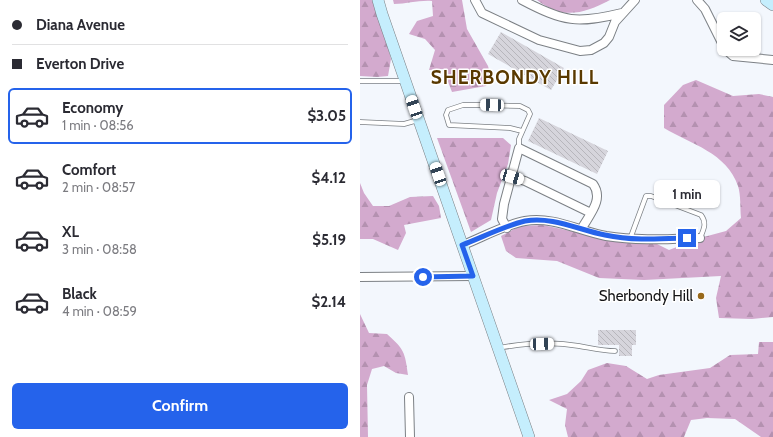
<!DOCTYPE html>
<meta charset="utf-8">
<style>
body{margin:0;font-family:Cabin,sans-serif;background:#f7f7f7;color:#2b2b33;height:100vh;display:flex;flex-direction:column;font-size:15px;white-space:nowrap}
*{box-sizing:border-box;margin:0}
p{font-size:13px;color:#7c7c81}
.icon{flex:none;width:22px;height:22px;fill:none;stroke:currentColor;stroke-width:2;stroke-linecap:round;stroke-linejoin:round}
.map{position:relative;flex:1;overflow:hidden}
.details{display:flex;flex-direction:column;background:#fff;width:360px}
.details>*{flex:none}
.guide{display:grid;align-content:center;height:88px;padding:0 12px;background:#fff}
.fabs{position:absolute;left:357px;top:12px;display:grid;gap:8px}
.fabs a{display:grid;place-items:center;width:44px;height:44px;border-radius:6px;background:#fff;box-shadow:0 1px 3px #0004;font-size:20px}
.end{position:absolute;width:18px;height:18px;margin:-9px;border:5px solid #2563eb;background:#fff;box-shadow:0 0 0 2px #fff}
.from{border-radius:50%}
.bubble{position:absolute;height:28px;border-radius:6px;background:#fff;box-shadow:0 1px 3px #0004;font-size:13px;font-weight:700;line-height:28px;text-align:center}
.car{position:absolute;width:12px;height:24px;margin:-12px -6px;border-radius:5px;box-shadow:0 0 3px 1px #0007;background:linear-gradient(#fff 24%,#345 0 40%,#fff 0 76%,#345 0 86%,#fff 0)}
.guide b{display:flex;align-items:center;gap:14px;height:38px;font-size:15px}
.guide b+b{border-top:1px solid #e1e1e2}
.guide i{width:10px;height:10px;background:#2b2b33}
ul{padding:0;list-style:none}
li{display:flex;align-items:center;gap:12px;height:56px;margin:0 8px 6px;padding:0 4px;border:2px solid transparent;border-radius:6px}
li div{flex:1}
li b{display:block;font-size:15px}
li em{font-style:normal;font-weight:700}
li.selected{border-color:#2563eb}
li>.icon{width:36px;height:36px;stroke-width:1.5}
.primary-button{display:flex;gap:8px;margin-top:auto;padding:8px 12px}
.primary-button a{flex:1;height:46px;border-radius:6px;background:#2563eb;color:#fff;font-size:16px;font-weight:700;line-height:46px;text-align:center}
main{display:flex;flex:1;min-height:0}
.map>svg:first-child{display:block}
</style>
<main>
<section class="details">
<div class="guide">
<b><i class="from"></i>Diana Avenue</b>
<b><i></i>Everton Drive</b>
</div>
<ul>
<li class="selected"><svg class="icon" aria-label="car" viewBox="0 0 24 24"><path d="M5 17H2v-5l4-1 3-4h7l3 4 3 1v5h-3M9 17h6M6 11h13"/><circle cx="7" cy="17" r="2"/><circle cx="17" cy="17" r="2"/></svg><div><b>Economy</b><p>1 min · 08:56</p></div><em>$3.05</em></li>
<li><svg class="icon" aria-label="car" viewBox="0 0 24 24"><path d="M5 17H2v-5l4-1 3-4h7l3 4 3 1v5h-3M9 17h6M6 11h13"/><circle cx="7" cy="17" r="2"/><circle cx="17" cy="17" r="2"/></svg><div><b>Comfort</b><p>2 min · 08:57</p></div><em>$4.12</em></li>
<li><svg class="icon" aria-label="car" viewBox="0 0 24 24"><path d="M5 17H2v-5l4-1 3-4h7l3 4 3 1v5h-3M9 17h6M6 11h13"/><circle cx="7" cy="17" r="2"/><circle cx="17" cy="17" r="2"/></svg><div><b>XL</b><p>3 min · 08:58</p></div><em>$5.19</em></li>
<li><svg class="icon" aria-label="car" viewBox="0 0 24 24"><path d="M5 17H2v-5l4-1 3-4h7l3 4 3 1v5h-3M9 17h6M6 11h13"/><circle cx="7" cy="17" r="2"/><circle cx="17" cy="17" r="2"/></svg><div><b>Black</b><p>4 min · 08:59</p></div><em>$2.14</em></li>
</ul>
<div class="primary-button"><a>Confirm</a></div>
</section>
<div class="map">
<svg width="413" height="437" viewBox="0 0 413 437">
<defs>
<pattern id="forest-firs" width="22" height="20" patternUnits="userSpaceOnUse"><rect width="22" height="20" fill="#d3aace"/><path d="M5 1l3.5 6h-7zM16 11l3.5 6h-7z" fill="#b491b0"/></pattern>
<pattern id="building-back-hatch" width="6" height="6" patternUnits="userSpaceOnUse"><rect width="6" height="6" fill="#d6d5dc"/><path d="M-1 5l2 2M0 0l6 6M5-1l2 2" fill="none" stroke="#b7b6bc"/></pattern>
</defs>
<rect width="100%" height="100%" fill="#f3f7fd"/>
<path fill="url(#forest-firs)" d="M0,0H16L31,59L28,76L17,77L0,76Z
M33,0H102L107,29L128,66L131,77L126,86L92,92L83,69L69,70L75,50L65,39L49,34L57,21L73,16L72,1C59,0 47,4 34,4Z
M177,0H250C223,14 203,20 177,0Z
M336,80L373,96L399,94L413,97V317L392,319L359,318L356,298L361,276L284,280L239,278L197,261L156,258L146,251L141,236L160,226L183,225L215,232L287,239L309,250L340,238L366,231L381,218C380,208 381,195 378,186C367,153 331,144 304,128V105L323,85Z
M77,138H143L151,145L148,164L137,193L131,220L111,232Z
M0,183L4,193L13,206H29L50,197L73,196L79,206L81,218L44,225L46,233L38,250L13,239H0Z
M0,314L9,333L27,334C44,349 45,352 48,375L36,373L24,366L12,369L7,385L8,437H0Z
M399,342H413V437H401L375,419L347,418L331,420L324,437H208L205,425L207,409L189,400L207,394L221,381L228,370L247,363L266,366L287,379L299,375L350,368L370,355L398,354Z"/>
<path fill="url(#building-back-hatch)" d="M141,32L204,68L191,90L128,54Z
M179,118L248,151L237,174L168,141Z
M238,330H276V345H272V356H259V345H238Z"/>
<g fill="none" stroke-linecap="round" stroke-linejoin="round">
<defs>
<path id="service" d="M0,81H45
M0,122L44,124L58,120
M159,148V139L170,114L168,110L160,106L118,105H103L88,110L86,115L89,125L150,128L162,131
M270,239L286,196H291L341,215C347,223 344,229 340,238
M139,348C165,343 192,341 219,346C231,348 243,351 255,351"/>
<path id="minor" d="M115,0L122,13L179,40L220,51L231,50L244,43L249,37L255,22L275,0
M162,0C204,22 217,24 262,13
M337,0L345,9L364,47
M365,49L373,56L413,60
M152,177L165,181L231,213
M147,228L142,219L144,204L159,148L233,184C244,199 230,214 222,228
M103,245C123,237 144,225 165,221C193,216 219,231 246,236C277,241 309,239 340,238
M0,277L113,276
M49,397L50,437"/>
<path id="secondary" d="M18,0L22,14L169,437
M406,0L413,5"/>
</defs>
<use href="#service" stroke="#7c8085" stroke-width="5.5"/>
<use href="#minor" stroke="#7c8085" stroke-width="10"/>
<use href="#secondary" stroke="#7c8085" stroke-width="12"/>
<use href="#service" stroke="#fff" stroke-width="4"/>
<use href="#minor" stroke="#fff" stroke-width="8"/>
<use href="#secondary" stroke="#c5eefd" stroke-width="11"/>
</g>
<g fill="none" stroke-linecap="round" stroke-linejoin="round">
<path stroke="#2563eb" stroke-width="5" d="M63,277L113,276L102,245C123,237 144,226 165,221C192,216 219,230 245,235C272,241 300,239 327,238"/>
</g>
<circle fill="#98691a" stroke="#fff" stroke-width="1.5" cx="341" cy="296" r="4"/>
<g text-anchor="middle" stroke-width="3" stroke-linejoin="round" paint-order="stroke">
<g font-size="15" fill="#141517" stroke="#fff" text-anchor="end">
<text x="333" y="301">Sherbondy Hill</text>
</g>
<g font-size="19" font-weight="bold" letter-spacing="1" fill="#593900" stroke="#fff">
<text x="155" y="84">SHERBONDY HILL</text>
</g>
</g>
</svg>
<div class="fabs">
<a><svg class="icon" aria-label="layers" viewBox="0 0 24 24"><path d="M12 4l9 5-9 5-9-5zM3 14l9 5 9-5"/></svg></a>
</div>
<i class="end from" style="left:63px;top:277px"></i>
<i class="end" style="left:327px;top:238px"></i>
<div class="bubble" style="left:294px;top:180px;width:66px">1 min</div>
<i class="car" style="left:132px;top:105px;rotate:272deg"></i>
<i class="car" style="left:54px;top:107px;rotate:341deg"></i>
<i class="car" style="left:78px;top:174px;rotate:341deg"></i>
<i class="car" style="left:152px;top:177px;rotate:106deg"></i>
<i class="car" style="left:182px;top:344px;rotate:88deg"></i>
</div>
</main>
